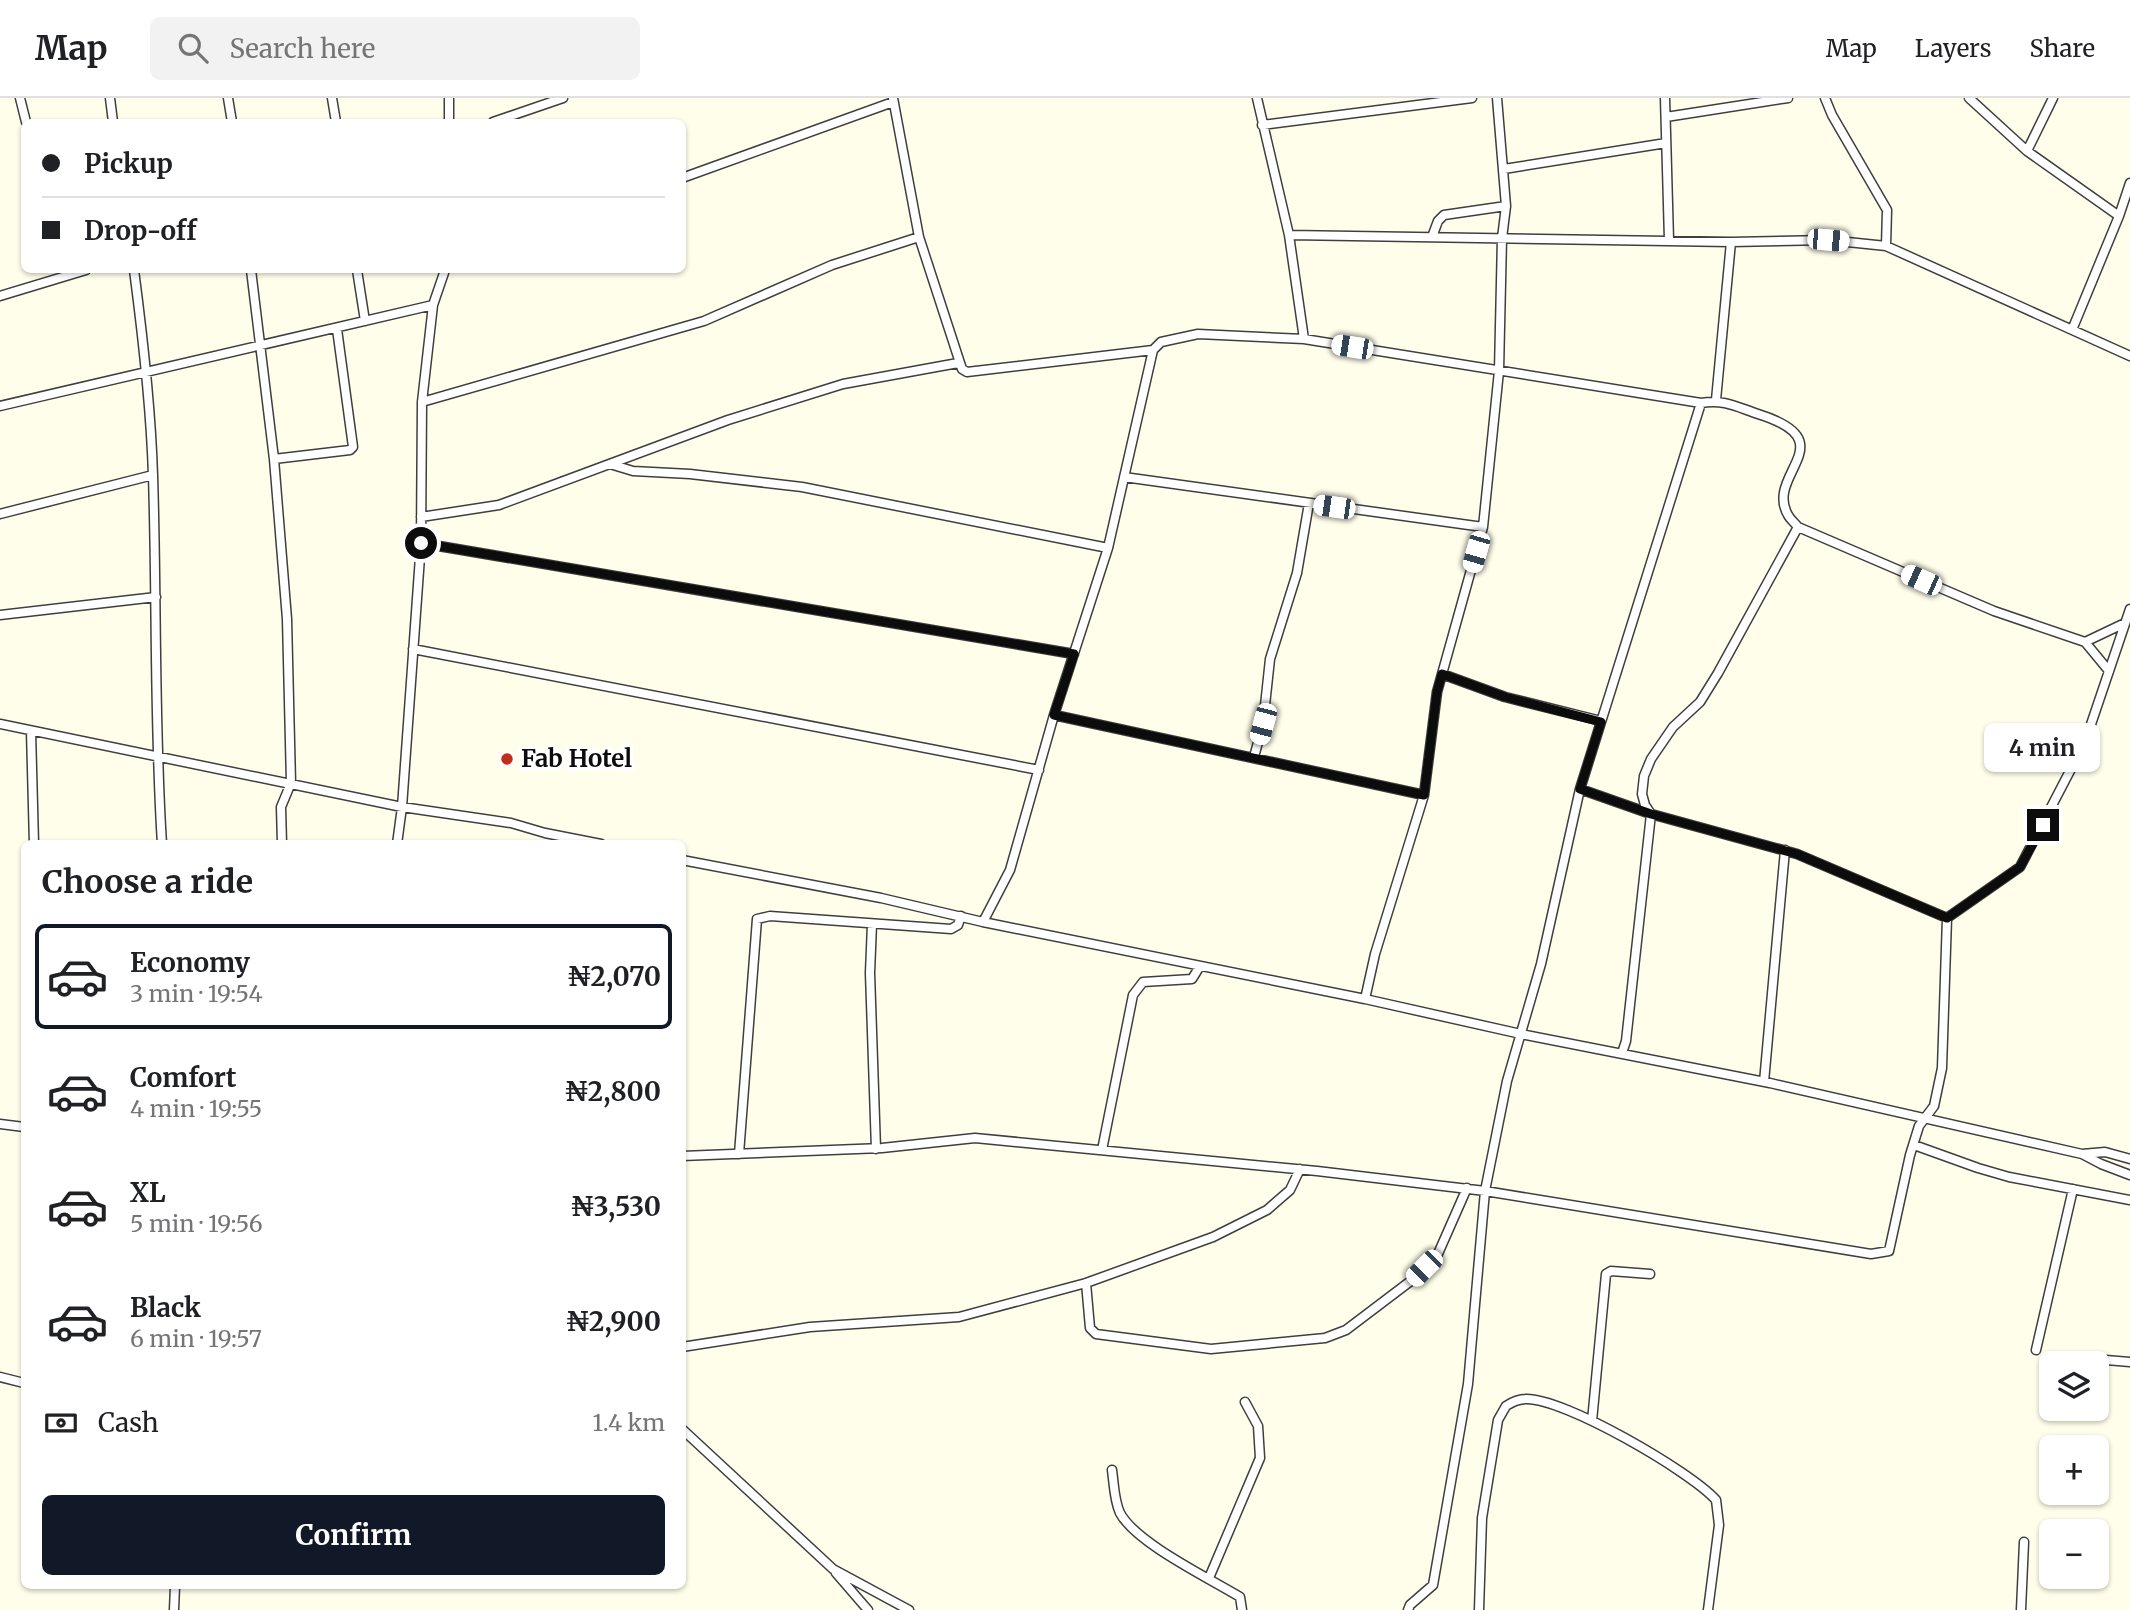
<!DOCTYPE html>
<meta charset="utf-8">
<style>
body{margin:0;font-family:Merriweather,serif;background:#f2f2f2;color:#202124;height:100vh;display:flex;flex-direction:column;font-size:26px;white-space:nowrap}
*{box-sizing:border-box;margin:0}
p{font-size:23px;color:#757577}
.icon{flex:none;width:38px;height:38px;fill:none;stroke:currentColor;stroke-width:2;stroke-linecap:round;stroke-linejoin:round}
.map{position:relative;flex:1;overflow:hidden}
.drawer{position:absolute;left:21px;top:742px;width:665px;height:749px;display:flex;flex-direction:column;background:#fff;border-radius:10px;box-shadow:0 2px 5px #0004}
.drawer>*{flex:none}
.hud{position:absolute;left:21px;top:21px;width:665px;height:154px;border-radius:10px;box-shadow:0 2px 5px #0004;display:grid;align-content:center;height:154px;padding:0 21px;background:#fff}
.controls{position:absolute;left:2039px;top:1253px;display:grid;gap:14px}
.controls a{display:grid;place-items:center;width:70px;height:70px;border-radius:10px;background:#fff;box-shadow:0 2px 5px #0004;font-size:35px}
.end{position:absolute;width:32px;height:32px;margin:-16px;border:9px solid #0c0c0c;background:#fff;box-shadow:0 0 0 4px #fff}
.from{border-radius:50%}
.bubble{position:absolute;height:49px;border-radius:10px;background:#fff;box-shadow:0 2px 5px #0004;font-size:23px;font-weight:700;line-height:49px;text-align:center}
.car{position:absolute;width:21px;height:42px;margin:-21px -10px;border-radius:9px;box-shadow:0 0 5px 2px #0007;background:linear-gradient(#fff 24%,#345 0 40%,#fff 0 76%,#345 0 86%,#fff 0)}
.hud b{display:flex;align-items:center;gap:24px;height:66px;font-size:26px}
.hud b+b{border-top:2px solid #e0e0e0}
.hud i{width:18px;height:18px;background:#202124}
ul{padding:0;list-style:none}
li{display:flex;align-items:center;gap:21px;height:105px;margin:0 14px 10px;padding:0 7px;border:4px solid transparent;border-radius:10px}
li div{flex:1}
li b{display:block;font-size:26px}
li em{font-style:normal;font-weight:700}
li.on{border-color:#111827}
li>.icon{width:63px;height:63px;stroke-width:1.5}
h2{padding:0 21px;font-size:32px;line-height:84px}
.pay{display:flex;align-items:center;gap:18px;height:77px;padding:0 21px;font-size:26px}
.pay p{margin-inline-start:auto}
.primary-button{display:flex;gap:14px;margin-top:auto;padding:14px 21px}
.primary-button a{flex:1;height:80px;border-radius:10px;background:#111827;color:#fff;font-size:28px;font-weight:700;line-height:80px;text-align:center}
header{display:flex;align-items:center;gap:42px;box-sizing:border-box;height:98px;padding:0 35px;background:#fff;border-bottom:2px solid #e0e0e0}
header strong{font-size:33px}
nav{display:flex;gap:38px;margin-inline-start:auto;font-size:24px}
.search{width:490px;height:63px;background:#f2f2f2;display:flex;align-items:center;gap:18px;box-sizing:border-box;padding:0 24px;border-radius:10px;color:#757577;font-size:26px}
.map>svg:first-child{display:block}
</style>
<header>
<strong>Map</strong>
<div class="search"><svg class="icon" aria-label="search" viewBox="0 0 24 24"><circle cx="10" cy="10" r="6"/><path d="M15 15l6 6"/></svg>Search here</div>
<nav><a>Map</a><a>Layers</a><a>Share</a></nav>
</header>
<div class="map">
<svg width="2130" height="1512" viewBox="0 0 2130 1512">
<rect width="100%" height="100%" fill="#fffeeb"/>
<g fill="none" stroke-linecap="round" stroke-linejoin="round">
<defs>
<path id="minor" d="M20,0L26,24
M110,0L113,24
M228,0L232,24
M332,0L336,24
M449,0V24
M893,0L919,139L962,271L967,274L1153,252
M1257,0L1289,137L1304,241
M1497,0L1506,108L1502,140L1499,273L1483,429L1437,594L1424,697L1375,856L1365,901L1521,936L1770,985L2082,1056L2105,1054L2130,1061
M1665,0L1669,142
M1825,0L1832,17L1887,112L1886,148
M1969,0L2027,53L2119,118
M1666,19L1788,0
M493,24L563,0
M1262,27L1472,0
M2027,53L2053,0
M1504,71L1666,45
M682,80L893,4
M1289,137L1731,144L1828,142L1886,148L2130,258
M1432,139L1438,123L1444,117L1506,108
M134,172C143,240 151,309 153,378C157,501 154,623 162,746
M251,172L274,361L287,521L291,685L281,709L282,746
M357,172L365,223
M0,198L86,172
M2072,232L2119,118L2130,85
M1716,302L1731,144
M422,304L704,223L832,167L919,139
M0,308L433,207
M274,361L350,352L353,349L337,231
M610,366L633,373L690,376L802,389L1108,450
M1124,379L1483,429
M0,416L153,377
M421,419L499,407L728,322L843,286L958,265
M1798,429L1718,575L1700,604L1673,629L1651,661L1644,678L1642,696L1645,707L1651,716L1797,756L1947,820
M421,445L1074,556
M0,517L156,499
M2085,544L2125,525
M413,551L1039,672
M1442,576L1505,599L1601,623
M1054,617L1424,697
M0,626L402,709L511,725L545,735L601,746
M31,633L34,746
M1254,659L1263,626L1270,561L1297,475L1309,405
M1580,691L1651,716L1626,943L1622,955
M397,746L402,709L421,445L422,304L433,207L445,172
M682,762L881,800L983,824L1010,772L1054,617L1108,450L1153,252L1161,244L1198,236L1304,241L1701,305C1724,301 1737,309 1758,316C1847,344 1764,376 1788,417C1790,421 1795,425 1798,429L1994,513L2085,544L2109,573
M1947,820L2020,769L2085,644L2130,511
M983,824L1365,901
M872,826L870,875L876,1051
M1764,984L1785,752
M0,1026L24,1029
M1914,1047L1978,1070L2009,1079L2130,1102
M1102,1052L1133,897L1143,884L1192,881L1200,868
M739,1056L757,821L770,818L951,831L958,827L961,818
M2082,1056L2101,1066L2130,1077
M682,1058L882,1050L975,1040L1317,1073L1485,1093L1871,1156L1889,1153L1910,1057L1919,1028L1934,1008L1942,970L1947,820
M1086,1185L1090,1230L1096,1236L1211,1251L1325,1240L1346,1232L1412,1182L1437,1158L1467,1090
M682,1249L810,1229L959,1219L1086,1185L1213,1139L1267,1112L1290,1092L1300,1071
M2036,1252L2073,1091
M2094,1261L2130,1264
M0,1279L24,1285
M1592,1323L1606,1176L1611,1173L1650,1176
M682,1331L833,1471L909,1512
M1112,1372C1114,1386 1114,1402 1120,1415C1136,1445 1209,1480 1240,1499L1242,1512
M836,1475L868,1512
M1209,1480L1260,1360L1258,1328L1245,1304
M174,1512L175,1488
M1408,1512L1410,1507L1433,1487L1468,1286L1485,1093L1507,983L1541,866L1580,691L1701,305
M1479,1512L1482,1420L1498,1322L1506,1308C1512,1304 1519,1301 1526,1301C1564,1300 1690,1373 1716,1402L1719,1427L1708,1512
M2021,1512L2024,1444"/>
</defs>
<use href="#minor" stroke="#3f3f3f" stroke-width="11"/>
<use href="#minor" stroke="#fff" stroke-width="8"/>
</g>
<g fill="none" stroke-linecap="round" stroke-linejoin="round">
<path stroke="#0c0c0c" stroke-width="9" d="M421,445L1074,556L1054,617L1424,697L1437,594L1442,576L1505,599L1601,624L1580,691L1651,716L1797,756L1947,820L2020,769L2043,727"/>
</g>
<circle fill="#c42d1c" stroke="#fff" stroke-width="2.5" cx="507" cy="661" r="7"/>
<g text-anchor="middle" stroke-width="7" stroke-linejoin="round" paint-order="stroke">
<g font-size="24" font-weight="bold" fill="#0c0c0c" stroke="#fff" text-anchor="start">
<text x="521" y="669">Fab Hotel</text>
</g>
</g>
</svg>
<div class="controls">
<a><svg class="icon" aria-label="layers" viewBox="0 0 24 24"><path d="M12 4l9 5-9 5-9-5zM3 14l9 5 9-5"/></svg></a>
<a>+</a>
<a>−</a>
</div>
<i class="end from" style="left:421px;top:445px"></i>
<i class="end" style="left:2043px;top:727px"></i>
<div class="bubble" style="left:1984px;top:625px;width:116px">4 min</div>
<i class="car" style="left:1828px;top:142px;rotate:95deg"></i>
<i class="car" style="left:1352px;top:249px;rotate:279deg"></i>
<i class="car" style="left:1334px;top:409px;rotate:278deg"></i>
<i class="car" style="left:1476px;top:454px;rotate:196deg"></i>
<i class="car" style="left:1921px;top:482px;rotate:294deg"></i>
<i class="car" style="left:1263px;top:626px;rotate:195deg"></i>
<i class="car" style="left:1424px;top:1170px;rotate:225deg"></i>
<div class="hud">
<b><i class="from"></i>Pickup</b>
<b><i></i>Drop-off</b>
</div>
<section class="drawer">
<h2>Choose a ride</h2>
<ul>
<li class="on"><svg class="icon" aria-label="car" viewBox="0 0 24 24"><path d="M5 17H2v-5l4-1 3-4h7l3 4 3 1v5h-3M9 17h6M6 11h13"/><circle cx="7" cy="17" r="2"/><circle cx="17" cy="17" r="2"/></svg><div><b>Economy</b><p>3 min · 19:54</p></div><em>₦2,070</em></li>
<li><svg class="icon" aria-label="car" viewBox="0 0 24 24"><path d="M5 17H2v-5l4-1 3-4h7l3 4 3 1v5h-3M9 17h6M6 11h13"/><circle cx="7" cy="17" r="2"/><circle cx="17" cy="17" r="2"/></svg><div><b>Comfort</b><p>4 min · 19:55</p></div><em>₦2,800</em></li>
<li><svg class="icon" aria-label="car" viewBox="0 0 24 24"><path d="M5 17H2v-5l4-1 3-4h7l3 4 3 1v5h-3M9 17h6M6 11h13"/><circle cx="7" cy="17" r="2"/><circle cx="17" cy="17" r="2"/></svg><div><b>XL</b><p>5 min · 19:56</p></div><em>₦3,530</em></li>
<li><svg class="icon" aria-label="car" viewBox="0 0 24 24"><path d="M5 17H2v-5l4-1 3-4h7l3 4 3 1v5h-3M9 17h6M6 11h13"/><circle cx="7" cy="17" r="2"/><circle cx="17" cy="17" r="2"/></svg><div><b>Black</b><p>6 min · 19:57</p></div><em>₦2,900</em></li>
</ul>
<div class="pay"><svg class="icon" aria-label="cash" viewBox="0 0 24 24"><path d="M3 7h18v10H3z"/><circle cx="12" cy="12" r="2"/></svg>Cash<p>1.4 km</p></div>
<div class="primary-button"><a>Confirm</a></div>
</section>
</div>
